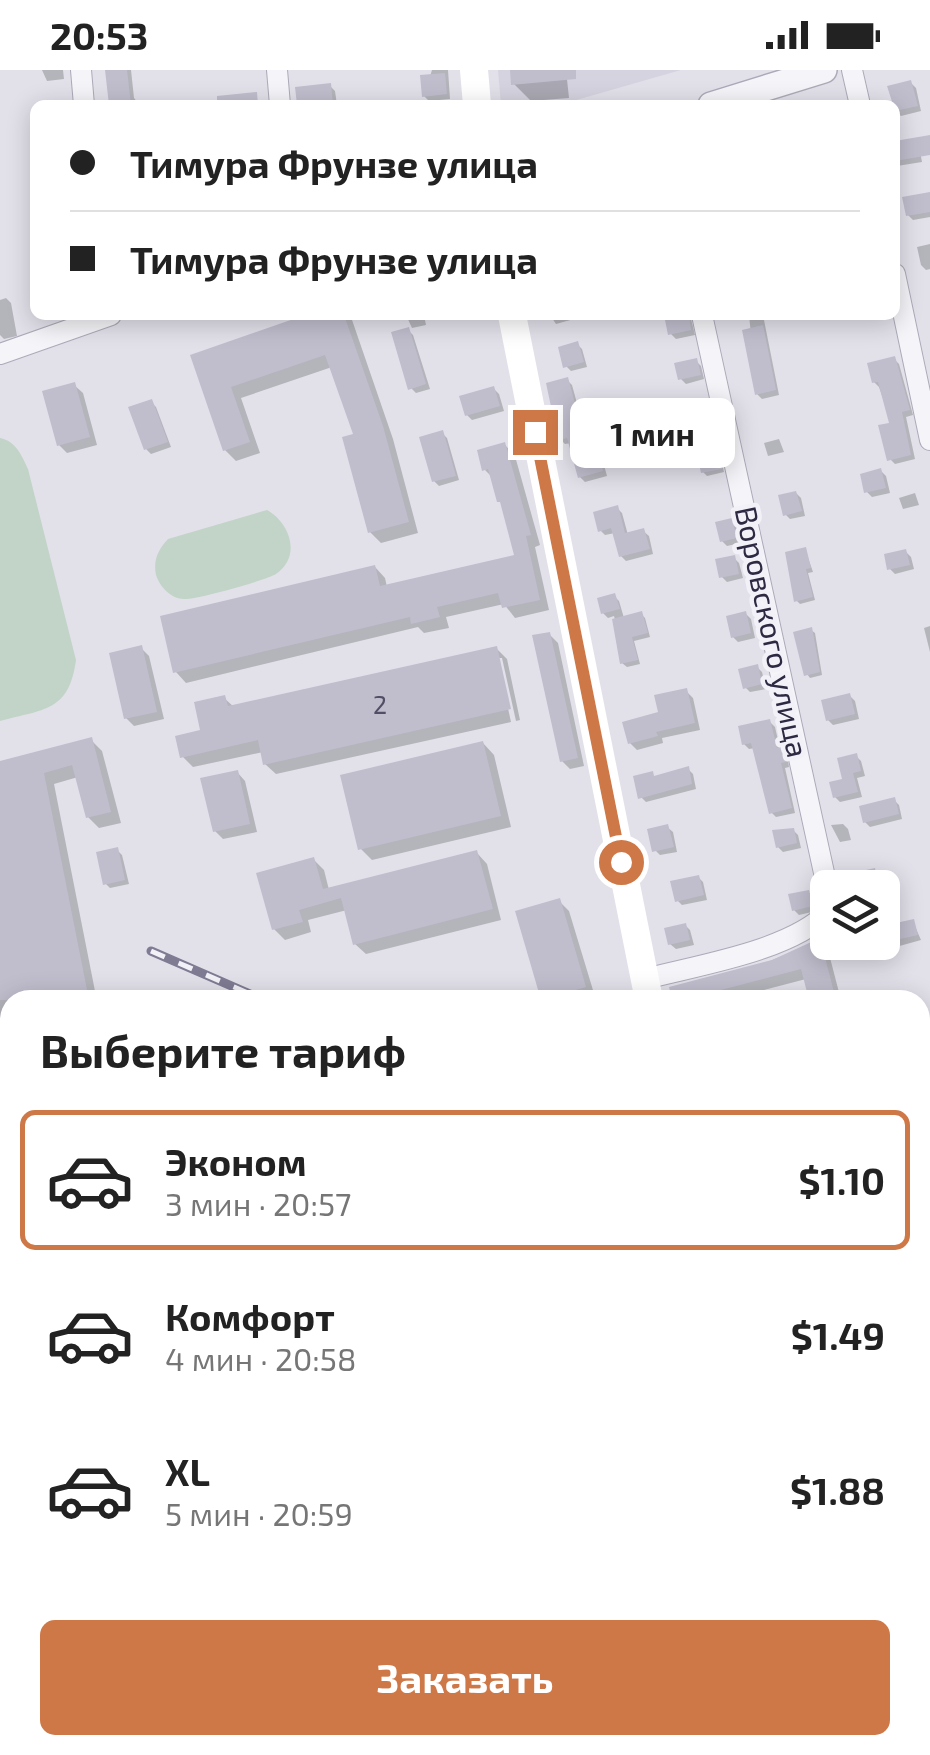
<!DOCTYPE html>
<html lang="ru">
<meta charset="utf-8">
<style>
body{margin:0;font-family:"Exo 2",sans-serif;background:#f6f6f6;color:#222;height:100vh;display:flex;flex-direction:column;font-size:38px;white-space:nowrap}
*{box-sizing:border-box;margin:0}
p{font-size:32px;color:#767676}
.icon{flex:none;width:55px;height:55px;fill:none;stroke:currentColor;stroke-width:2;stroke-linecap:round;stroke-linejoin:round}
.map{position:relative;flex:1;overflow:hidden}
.sheet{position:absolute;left:0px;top:920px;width:930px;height:765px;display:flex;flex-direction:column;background:#fff;border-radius:30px 30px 0 0;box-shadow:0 5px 25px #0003}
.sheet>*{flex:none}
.top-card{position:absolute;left:30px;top:30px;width:870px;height:220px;border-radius:15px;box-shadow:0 5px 25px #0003;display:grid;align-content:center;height:220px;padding:0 40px;background:#fff}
.buttons{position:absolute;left:810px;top:800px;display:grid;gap:20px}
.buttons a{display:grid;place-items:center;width:90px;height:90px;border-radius:15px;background:#fff;box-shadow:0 5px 25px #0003;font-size:50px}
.end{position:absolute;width:45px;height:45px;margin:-22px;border:12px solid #ce7847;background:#fff;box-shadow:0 0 0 5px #fff}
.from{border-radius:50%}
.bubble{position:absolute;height:70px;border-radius:15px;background:#fff;box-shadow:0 5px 25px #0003;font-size:32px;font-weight:700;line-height:70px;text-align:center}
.top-card b{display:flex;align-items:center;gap:35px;height:95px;font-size:38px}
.top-card b+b{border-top:2px solid #e0e0e0}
.top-card i{width:25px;height:25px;background:#222}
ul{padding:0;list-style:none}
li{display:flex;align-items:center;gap:30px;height:140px;margin:0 20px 15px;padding:0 20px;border:5px solid transparent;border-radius:15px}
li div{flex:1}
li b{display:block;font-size:38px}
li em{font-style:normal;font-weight:700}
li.selected{border-color:#ce7847}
li>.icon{width:90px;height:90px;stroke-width:1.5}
h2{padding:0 40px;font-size:45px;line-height:120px}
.primary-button{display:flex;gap:20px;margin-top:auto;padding:20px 40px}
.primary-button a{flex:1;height:115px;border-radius:15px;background:#ce7847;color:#fff;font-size:40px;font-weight:700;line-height:115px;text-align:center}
.status{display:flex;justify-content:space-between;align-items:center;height:70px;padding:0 50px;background:#fff;direction:ltr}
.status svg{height:28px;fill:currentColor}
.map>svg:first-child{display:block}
</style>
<div class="status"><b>20:53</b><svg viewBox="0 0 49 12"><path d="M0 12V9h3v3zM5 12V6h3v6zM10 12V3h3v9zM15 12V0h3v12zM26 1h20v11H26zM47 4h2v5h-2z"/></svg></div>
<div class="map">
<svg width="930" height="1685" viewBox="0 0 930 1685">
<rect width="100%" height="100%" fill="#e2e1ea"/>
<path fill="#d5d3df" d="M498,0H681L559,35H501Z"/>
<path fill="#c2d4c7" d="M0,368C16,371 22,386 28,399L76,590C69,642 44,639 0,651Z
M267,440C290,453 302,486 276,504C267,510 195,530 184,529C171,529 160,517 156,505C153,490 158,480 168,469Z"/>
<path fill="#0003" d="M42,0H63L64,9L47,11Z
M108,0H131L134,28L140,35H111Z
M432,0H448L450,29L429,31L424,26Z
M512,0H566L569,28L531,31L514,14Z
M911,13L916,18L921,41L901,46L895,41Z
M330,16L335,21L337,35H299Z
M895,74L919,76L922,92L897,96Z
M930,124V147L913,150L908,145Z
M930,174V199L926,200L921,195L917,177Z
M6,228L11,233L17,266L4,269L0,265V230Z
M313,245L351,247L393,369L418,463L381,473L370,462L356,366L332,297L241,328L260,383L236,391L225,380L193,286Z
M406,245H424L426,255L412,258Z
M550,245H573L574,249L556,254Z
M668,245H690L695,265L676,269L671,264Z
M749,245H763L779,325L762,329L757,324Z
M408,260L413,265L430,319L416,323L411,318Z
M577,274L582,279L587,297L571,301L566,296Z
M894,289L899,294L913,345L906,347L915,389L895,394L890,389L892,354L879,317L874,312Z
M696,291L701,296L704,309L686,314L681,309Z
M567,310L572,315L590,381L596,379L601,384L607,406L585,412L580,407L571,373L565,374L560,369Z
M74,315L83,323L97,375L67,383L59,375Z
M494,319L499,324L504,341L472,350L467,345Z
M151,332L156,337L171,377L151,384L146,379Z
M710,351L713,355L724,402L707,406L703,402Z
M442,363L447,368L459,410L439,416L434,411Z
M779,369L784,382L768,386L764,373Z
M505,375L515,386L540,475L535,477L549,540L515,548L504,534L446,547L449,558L424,563L418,557L186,613L176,602L375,497L385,508L387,517L517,487L503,435L492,407L485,400Z
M881,401L886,406L890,423L872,427L867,422Z
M796,423L801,428L805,446L790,449L785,444Z
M915,423L919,435L903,439L899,428Z
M617,438L622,443L628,465L643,461L649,466L653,484L626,491L621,486L615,463L605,465L600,460Z
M732,451L737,456L740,473L727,476L722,471Z
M805,479L813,502L808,503L815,530L800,534L796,530Z
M906,482L911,487L914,499L895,504L890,499Z
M734,488L739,493L743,508L727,512L722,507Z
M614,526L619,531L624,548L641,544L645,548L650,567L634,571L640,594L627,597L622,593L623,580L614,546L608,548L603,543Z
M746,544L751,549L755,568L738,572L733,567Z
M930,556V582L924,558Z
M811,560L815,563L822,605L810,608L807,604Z
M549,564L558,573L584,696L570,699L562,691Z
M141,578L149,586L164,649L134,656L126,648Z
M496,578L507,589L520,650L516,651L502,588H497L511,652L276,704L265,694L263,682L193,697L183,687L203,662L224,628L234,637Z
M757,597L762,602L766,619L750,622L745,617Z
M686,621L693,628L700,660L662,668L663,673L637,680L630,673Z
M850,626L855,631L859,649L833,655L828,650Z
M770,652L775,657L780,679L787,684L789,697L785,698L795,743L776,747L771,742L755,678L749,679L744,674Z
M91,670L102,681L121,753L99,758L88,747L78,707L54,714L95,921L107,930H10V1011L0,1012V694Z
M483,673L494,685L511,757L372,790L360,778Z
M856,686L861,691L865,706L857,708L862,727L840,732L835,727Z
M688,699L693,704L696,719L646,732L641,727L656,708Z
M237,702L245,711L257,762L223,769L215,761Z
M894,730L899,735L902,749L870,757L865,752Z
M843,754L848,759L851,770L840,772L831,755Z
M667,757L673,762L677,782L660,785L655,780Z
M793,760L798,765L801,778L783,782L778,777Z
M117,780L122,785L129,814L110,818L105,813Z
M477,783L487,794L501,850L366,884L355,874L347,840L308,850L311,862L285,870L274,859L313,789L324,800L329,820Z
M698,807L703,812L707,830L682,835L677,830Z
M808,822L813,827L816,841L799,845L794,840Z
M559,831L569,841L596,930H544L518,843Z
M882,852L884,858L913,852L921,870L878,882L871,872H882Z
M685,855L690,860L694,875L676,879L670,874Z
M819,871L828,880L841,930H812L806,909L726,930H674Z
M920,987L930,1022L920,1025Z
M10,1036V1117L0,1119V1038Z
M920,1112L930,1114V1132L920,1130Z
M10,1239V1275L0,1277V1241Z
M10,1422V1497L0,1499V1424Z
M10,1579V1626L0,1630V1583Z"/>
<path fill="#c0becd" d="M105,0H127L131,35H109Z
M510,0H576V9L511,15Z
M445,3L447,24L422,27L420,5Z
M911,10L918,36L895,41L887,16Z
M331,13L333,35H297L295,17Z
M257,22L258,35H217V26Z
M930,65V85L895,91V71Z
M930,122V142L906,146L902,127Z
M305,245H344L383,356L409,452L368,463L342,367L353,364L325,285L231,317L250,372L223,381L190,285Z
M664,245H689L691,260L668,265Z
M763,255L776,320L755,325L742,260Z
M409,257L426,314L408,320L391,262Z
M578,271L584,292L563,298L558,277Z
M895,286L910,340L902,342L911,385L887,391L878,355L889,353L878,312L872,313L867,293Z
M697,288L701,305L678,310L674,293Z
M568,307L587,379L596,376L603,401L578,408L567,368L558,370L546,313Z
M75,312L90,367L57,376L42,321Z
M494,316L500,336L465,346L459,326Z
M152,329L168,372L144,380L128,337Z
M710,348L722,399L701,403L697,385L703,384L696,351Z
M443,360L456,406L432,412L419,367Z
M505,372L531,465L526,466L540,530L502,538L498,523L437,537L440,547L411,554L410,547L173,603L160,546L375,495L380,516L514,485L500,432H497L488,399L482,401L477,380Z
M881,398L886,418L864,423L860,404Z
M796,421L802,441L783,446L778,425Z
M618,435L625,463L644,458L650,479L619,487L611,458L598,462L593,442Z
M732,448L737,468L720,472L715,452Z
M806,477L811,498L806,499L813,527L794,532L785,482Z
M906,479L910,495L887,500L884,484Z
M735,485L739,504L719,508L715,489Z
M615,523L620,539L601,544L597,528Z
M642,541L648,563L632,567L638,590L620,594L612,549Z
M746,541L751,563L731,568L726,546Z
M812,557L820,602L804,606L793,562Z
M550,562L578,688L560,692L532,565Z
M142,575L157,642L124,649L109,583Z
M497,576L511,639L263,695L258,670L180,688L175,666L200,660L194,632L225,625L228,636Z
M758,594L762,614L743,619L738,599Z
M687,618L695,653L656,662L658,666L628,674L622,652L658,642L654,625Z
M850,623L855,644L826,651L821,630Z
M770,649L777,678L782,676L786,692L781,693L792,738L769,744L751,673L742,675L738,656Z
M92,667L111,742L86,748L72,695L44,703L89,930H0V691Z
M483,671L501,746L358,780L340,705Z
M857,683L861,701L853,703L858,722L833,728L829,712L842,709L837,688Z
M689,696L692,714L638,729L633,706L653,701L654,706Z
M238,700L250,754L213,762L200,708Z
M895,727L899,744L863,753L859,736Z
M668,754L674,777L652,782L647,759Z
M794,758L797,773L776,778L772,760Z
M118,777L125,810L103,815L96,782Z
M477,780L493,839L353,875L341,828L299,840L303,852L272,860L256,803L314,787L323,819Z
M875,798L879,818H851L848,804Z
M699,805L704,825L675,832L670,811Z
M809,820L813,836L792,841L788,824Z
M560,828L586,917L541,930L515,841Z
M914,849L918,865L882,873V856Z
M686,853L690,870L668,875L664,858Z
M820,868L836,930H809L801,899L683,930H672L669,917L772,890Z"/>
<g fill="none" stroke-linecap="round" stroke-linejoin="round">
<defs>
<path id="service" d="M0,1557L10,1553"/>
<path id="minor" d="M81,0L84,35
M277,0L280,35
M852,0L860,35
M895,204L930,370
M702,245L828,821
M0,284L111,245
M645,909C698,895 790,881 828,842"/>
<path id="tertiary" d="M711,35L824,0"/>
<path id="primary" d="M920,1196L930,1203
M0,1312L10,1309"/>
</defs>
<use href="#service" stroke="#acaab8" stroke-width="12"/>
<use href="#minor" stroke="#acaab8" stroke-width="22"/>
<use href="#tertiary" stroke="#acaab8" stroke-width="28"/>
<use href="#primary" stroke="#a3a0b6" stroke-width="32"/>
<use href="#service" stroke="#f5f4f8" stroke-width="10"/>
<use href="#minor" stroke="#f5f4f8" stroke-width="20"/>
<use href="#tertiary" stroke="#f5f4f8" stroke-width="25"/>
<path stroke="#fff" stroke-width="28" d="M474,0L477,35
M512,245L649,930"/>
<use href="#primary" stroke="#fff" stroke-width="30"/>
<defs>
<path id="rail" d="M151,881L264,930
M920,1135L930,1136
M920,1169L930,1167
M920,1343L930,1340
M920,1369L930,1366
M0,1648L10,1644
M0,1668L10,1665"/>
</defs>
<use href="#rail" stroke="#7e7b93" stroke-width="9"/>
<use href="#rail" stroke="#f1f1f7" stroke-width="5" stroke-dasharray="15" stroke-linecap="butt"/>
</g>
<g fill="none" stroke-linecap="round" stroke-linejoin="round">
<path stroke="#ce7847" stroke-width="12" d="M535,362L621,792"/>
</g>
<g text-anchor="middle" stroke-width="9" stroke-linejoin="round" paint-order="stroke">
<g font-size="25" fill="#524e65">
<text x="380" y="644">2</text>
</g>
<g font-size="30" fill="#2d2942" stroke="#f1f1f7">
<text transform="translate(771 562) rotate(78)" y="10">Воровского улица</text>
</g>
</g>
</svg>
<div class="buttons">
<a><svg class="icon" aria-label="layers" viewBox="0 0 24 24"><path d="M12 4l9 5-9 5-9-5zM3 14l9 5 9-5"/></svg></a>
</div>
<i class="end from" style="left:621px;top:792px"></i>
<i class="end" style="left:535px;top:362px"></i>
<div class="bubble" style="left:570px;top:328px;width:165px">1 мин</div>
<div class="top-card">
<b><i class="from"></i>Тимура Фрунзе улица</b>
<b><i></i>Тимура Фрунзе улица</b>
</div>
<section class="sheet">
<h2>Выберите тариф</h2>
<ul>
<li class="selected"><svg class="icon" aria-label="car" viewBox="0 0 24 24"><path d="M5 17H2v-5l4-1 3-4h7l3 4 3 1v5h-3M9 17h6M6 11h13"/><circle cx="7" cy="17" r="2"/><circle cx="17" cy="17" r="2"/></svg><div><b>Эконом</b><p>3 мин · 20:57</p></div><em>$1.10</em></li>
<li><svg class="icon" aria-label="car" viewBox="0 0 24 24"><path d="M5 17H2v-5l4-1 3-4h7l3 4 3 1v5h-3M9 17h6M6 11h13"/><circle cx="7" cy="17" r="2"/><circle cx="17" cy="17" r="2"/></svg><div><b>Комфорт</b><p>4 мин · 20:58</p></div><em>$1.49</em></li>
<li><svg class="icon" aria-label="car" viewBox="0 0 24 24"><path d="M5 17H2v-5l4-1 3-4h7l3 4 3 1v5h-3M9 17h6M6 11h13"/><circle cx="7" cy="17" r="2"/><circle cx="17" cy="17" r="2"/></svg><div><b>XL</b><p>5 мин · 20:59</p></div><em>$1.88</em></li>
</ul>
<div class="primary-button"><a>Заказать</a></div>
</section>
</div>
